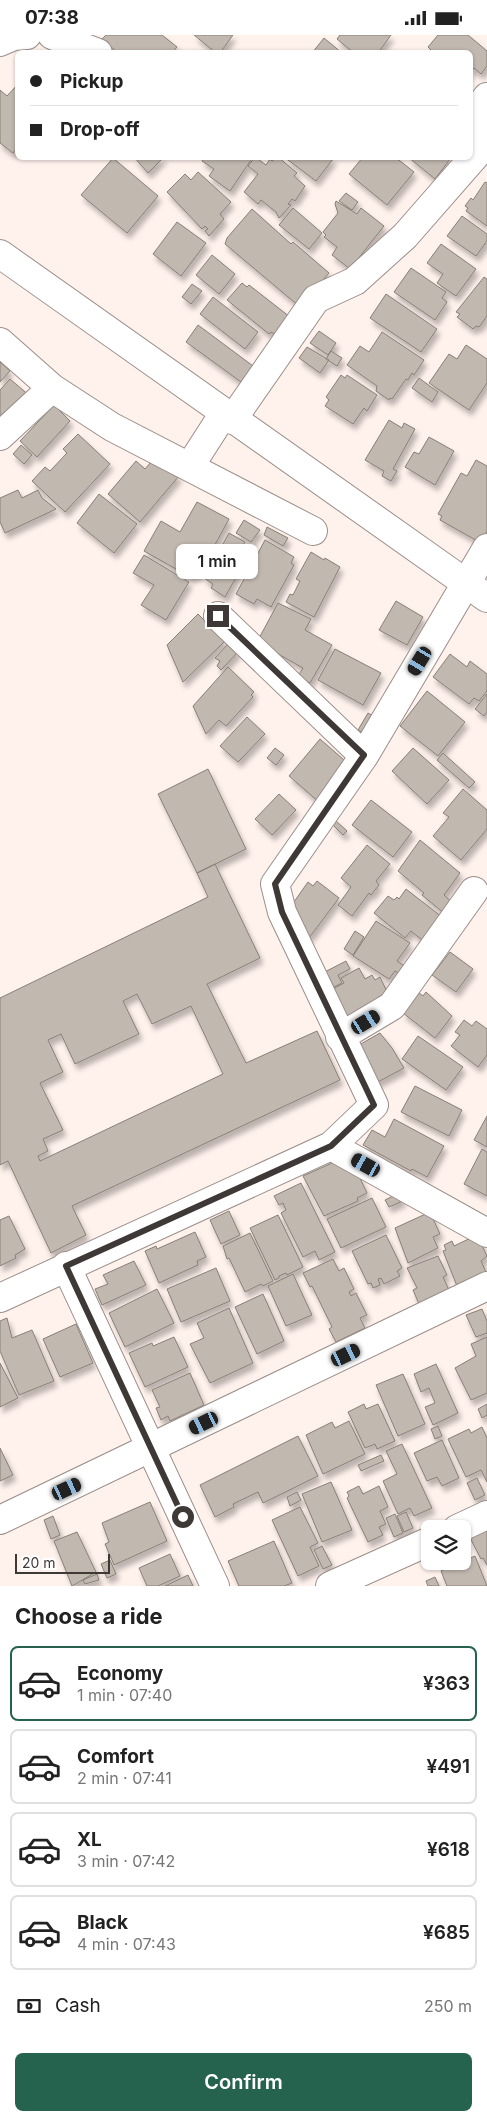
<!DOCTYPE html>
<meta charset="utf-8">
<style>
body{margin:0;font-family:Inter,sans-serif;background:#f6f6f6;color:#222;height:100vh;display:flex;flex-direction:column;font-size:19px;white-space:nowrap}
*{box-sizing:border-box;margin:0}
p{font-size:16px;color:#767676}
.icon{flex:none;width:28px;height:28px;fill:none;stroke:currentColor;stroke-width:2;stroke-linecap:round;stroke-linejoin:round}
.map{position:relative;height:1551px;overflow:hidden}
.details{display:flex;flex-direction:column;background:#fff;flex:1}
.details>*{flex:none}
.hud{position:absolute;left:15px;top:15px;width:458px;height:110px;border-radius:8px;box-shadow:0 1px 4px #0004;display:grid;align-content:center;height:110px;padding:0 15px;background:#fff}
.tools{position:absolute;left:421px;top:1485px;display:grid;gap:10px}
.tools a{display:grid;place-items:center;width:50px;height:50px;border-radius:8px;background:#fff;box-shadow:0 1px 4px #0004;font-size:25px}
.scale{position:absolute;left:15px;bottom:12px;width:95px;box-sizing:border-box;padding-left:5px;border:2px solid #3e3937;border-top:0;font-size:14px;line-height:18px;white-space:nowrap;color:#3e3937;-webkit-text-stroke:4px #fff;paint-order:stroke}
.end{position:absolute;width:22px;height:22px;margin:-11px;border:6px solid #3e3937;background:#fff;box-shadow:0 0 0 2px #fff}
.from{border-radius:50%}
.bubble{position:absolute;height:35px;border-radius:8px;background:#fff;box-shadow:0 1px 4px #0004;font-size:16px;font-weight:600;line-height:35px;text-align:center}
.car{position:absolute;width:15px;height:30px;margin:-15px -8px;border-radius:6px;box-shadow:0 0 4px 1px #0007;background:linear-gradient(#222 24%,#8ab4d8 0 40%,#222 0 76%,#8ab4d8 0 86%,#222 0)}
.hud b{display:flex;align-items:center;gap:18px;height:48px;font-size:19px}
.hud b+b{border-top:1px solid #e0e0e0}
.hud i{width:12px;height:12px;background:#222}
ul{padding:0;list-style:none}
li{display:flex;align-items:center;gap:15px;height:75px;margin:0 10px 8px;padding:0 5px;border:2px solid #e0e0e0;border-radius:8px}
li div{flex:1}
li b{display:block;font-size:19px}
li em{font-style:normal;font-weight:600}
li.on{border-color:#25634e}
li>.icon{width:45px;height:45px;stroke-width:1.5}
h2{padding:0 15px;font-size:22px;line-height:60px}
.pay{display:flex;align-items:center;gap:12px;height:55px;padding:0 15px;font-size:19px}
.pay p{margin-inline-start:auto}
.primary-button{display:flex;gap:10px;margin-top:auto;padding:10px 15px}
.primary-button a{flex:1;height:58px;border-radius:8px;background:#25634e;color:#fff;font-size:20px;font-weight:600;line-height:58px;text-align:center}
.status{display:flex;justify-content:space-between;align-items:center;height:35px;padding:0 25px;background:#fff;direction:ltr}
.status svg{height:14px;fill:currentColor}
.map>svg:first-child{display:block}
</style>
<div class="status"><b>07:38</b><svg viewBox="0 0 49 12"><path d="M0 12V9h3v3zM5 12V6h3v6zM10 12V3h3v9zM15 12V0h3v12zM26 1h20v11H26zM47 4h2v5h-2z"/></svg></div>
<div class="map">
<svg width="487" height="1551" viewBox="0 0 487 1551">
<defs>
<filter id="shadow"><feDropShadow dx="3" dy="5.5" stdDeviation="2.5" flood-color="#0004"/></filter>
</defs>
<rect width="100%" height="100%" fill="#fff1ec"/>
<path fill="#c1b8af" stroke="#887f77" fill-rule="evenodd" filter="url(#shadow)" d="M106,0H162L177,12L172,18H118L102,4Z
M194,0H233L220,18H216Z
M340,0H391L378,18H354L337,4Z
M438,0H468L487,16V31L481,39L474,33L470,38V18H434L428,12Z
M324,3L342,18H312Z
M18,49V112L13,118L0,108V55L7,61Z
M134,122H164L148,138Z
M204,122H253L230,156L209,141L214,134L202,126Z
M255,122L266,130L270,124L272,126L278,122L297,138L294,141L305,151L295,166L292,164L288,169L291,170L279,183L276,177L261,165L258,169L244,157L258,139L248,131Z
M284,122H332L333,124L316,146Z
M363,122H395L414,137L387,170L349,139Z
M408,122H451V123L435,144Z
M113,123L158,161L127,198L81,160Z
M198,137L231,167L220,179L224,184L209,201L205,196L208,194L205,191L202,194L167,157L185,139L191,145Z
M485,147L487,148V191L466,176L468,173L465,171L471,163L473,165Z
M346,158L358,167L352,175L339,166Z
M336,166L357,179L361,173L384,191L350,234L332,220L337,212L324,202L326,200L323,197L338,178L335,169Z
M293,173L322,198L309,214L279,190Z
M252,174L291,209L293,207L329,238L300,272L225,209L227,203Z
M462,181L487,199V206L476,221L447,201Z
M177,187L206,208L181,241L153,219Z
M441,209L476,234L456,261L437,248L443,239L427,228Z
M212,220L235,239L219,259L196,240Z
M411,233L446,257L442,263L447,267L435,285L394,257Z
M484,242L487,244V281L479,292L476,291L473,294L457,282L460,279L456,277Z
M242,248L247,252L249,250L290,282L276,300L271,297L269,299L227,265Z
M192,249L202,256L191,269L182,262Z
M386,259L437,294L421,317L370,283Z
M213,262L258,297L245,314L200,279Z
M198,290L253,331L241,347L186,307Z
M319,296L336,308L328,320L310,308Z
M382,297L424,325L414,340L412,338L408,345L406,344L392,364L390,363L389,365L376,356L377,351L347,330L360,311L369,317Z
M466,310L487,324V348L469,375L429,348L449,319L457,324Z
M307,312L329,325L320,338L299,323Z
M331,316L342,323L337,331L326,324Z
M0,327L10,336L0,347Z
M341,340L345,343L347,340L377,360L367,376L364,373L353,389L325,371L329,365L326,362Z
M419,343L438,357L432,367L412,353Z
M10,344L31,362L0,385V355Z
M54,370L70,386L37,422L20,406Z
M389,385L402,393L404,388L415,394L393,434L397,436L391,446L382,441L384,436L365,425Z
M78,399L110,429L65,477L32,446L45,432L50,436L67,418L63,414Z
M429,402L454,416L435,450L405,432L414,417L419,419Z
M21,410L32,420L24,429L13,419Z
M476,425L487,431V496L481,508L440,485L442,481L438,479L461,438L467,441Z
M136,426L145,434L151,427L179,441L140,487L108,459Z
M18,455L22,463L38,455L42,463L56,474L5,498L0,487V463Z
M99,459L137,489L114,518L77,488Z
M197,467L229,484L198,541L194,539L192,543L144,516L161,486L180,497Z
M244,485L260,495L251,507L236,498Z
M267,492L288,503L283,511L264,500Z
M229,498L245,507L241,514L250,518L225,562L211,553L213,549L204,543Z
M265,505L294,522L291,528L294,530L271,572L257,564L254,569L236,559Z
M311,517L324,525L325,523L340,532L314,582L286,567L290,559L293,560L300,546L296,544Z
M144,520L189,547L166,585L141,570L154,550L133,538Z
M396,566L423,582L407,610L379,595Z
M278,568L311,584L305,595L332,610L310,648L298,641L303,633L257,607Z
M198,579L225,606L183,647L167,610Z
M229,608L238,617L221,635L217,631L220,626L215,623Z
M335,614L381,638L363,670L318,645Z
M450,619L467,632L470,626L487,639V656L479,666L474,663L469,669L433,642Z
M228,632L254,657L251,660L253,662L226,691L219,685L206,699L193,671Z
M427,656L465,687L438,721L400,691Z
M487,659V677L484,681L475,674Z
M368,678L377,683L367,700L358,695Z
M247,682L265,699L238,727L220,711Z
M320,704L352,732L320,768L289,741Z
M275,713L284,720L276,730L267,723Z
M413,713L449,745L427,769L392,736Z
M443,718L475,747L469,753L437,725Z
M208,734L246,814L197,838L158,759Z
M463,754L487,775V794L461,825L433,801L449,782L443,778Z
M279,759L296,775L272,800L255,784Z
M371,765L412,797L393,822L352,790Z
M335,785L347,796L343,800L332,789Z
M420,805L460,838L444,860L455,870L446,880L422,860L424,858L398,836Z
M367,810L390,829L376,846L379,850L371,860L369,858L352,881L338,870L351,852L341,843Z
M215,829L260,923L207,949L246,1028L317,996L340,1045L72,1171L86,1200L51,1218L8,1126L0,1130V963L208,862L197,838ZM137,959L152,989L191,971L223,1039L40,1126L38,1121L48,1116L43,1104L63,1095L40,1048L63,1037L48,1005L61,999L75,1029L139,999L123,966Z
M317,846L339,863L309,903L289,874L308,847L313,851Z
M406,854L442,882L423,906L411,896L405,903L374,878L388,861L394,865L397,862L399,864Z
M376,886L410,908L397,926L406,932L400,939L395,936L389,944L353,921Z
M355,896L364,902L353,920L344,914Z
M450,917L473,934L456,957L432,940Z
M346,926L350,934L338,940L342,948L326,956L317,941Z
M359,933L365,944L372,940L375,945L380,942L389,961L347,986L331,955L344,948L341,943Z
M426,957L452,981L435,1003L403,978L419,958L423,961Z
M464,985L472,991L476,986L487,994V1020L478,1032L451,1011L460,1000L455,997Z
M380,998L392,1013L404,1033L376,1048L359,1010Z
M418,1001L463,1032L446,1055L402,1024Z
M415,1051L462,1075L449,1101L401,1077Z
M487,1081V1112L474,1105Z
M394,1084L444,1111L427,1142L412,1134L411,1136L363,1110L372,1095L385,1102Z
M482,1114L487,1117V1161L464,1149Z
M343,1126L352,1134L354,1140L358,1139L367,1158L357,1163L358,1166L324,1181L303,1141L332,1128Z
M301,1148L335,1217L319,1225L315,1216L303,1222L281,1178L286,1175L283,1168L279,1170L274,1161Z
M399,1158L403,1166L389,1172L385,1165Z
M372,1163L386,1192L341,1213L327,1184Z
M229,1176L240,1200L221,1209L210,1185Z
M430,1177L440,1199L433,1202L438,1213L408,1228L395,1193Z
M278,1180L303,1232L287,1240L286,1238L279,1241V1243L275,1245L250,1193Z
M9,1181L25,1214L15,1220L16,1223L0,1231V1185Z
M195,1197L206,1222L197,1226L198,1230L159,1248L145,1216L156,1211L157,1214Z
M250,1198L273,1246L263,1251L261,1249L245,1257L229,1223L227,1224L223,1211Z
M386,1200L402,1233L397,1236L400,1241L384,1249L381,1243L378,1244L380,1250L373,1253L371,1248L368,1249L352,1216Z
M477,1200L487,1221L481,1226L486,1237L457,1251L443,1216L446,1215L444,1210L452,1206L454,1211Z
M438,1221L447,1240L443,1242L449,1255L419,1269L413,1255L417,1253L407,1233Z
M333,1224L339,1236L344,1233L354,1254L349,1257L351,1261L356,1258L367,1280L360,1283L365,1293L336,1307L329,1294L332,1292L312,1251L310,1252L303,1238Z
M134,1226L146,1250L102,1270L95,1254L108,1249L103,1240Z
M216,1233L230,1266L181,1287L167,1254Z
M293,1239L312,1280L286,1291L268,1251Z
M157,1254L174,1288L125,1312L109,1278Z
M263,1259L284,1306L257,1319L235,1272Z
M229,1273L253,1328L210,1348L190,1309L204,1303L197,1288Z
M482,1274L487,1286V1298L476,1302L466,1280Z
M7,1283L12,1303L32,1295L54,1346L19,1360L0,1316V1286Z
M76,1289L93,1328L60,1342L43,1304Z
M174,1302L188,1332L145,1352L129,1318L152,1308L153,1311Z
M487,1302V1358L471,1365L455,1333L476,1321L471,1309Z
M0,1328L18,1363L0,1372Z
M436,1329L458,1378L433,1390L425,1372L435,1368L429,1353L421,1357L414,1339Z
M190,1338L204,1370L170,1386L168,1381L161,1385L156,1373L160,1372L152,1355Z
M403,1339L425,1389L398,1401L376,1350Z
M364,1369L366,1374L378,1369L395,1406L377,1414L375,1409L365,1413L348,1377Z
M487,1369V1380L482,1383L478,1374Z
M349,1386L365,1419L323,1439L306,1400L332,1387L335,1393Z
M438,1391L442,1401L435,1404L431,1394Z
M482,1392L487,1403V1447L481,1435L466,1442L448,1404L469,1394L471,1398Z
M298,1401L318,1441L263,1468L258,1457L233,1469L234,1472L215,1482L200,1450Z
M442,1405L459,1443L442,1451L437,1442L427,1446L414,1418Z
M402,1409L432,1473L414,1481L410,1473L398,1479L383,1446L397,1439L386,1416Z
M0,1413L13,1440L0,1446Z
M381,1420L384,1426L361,1436L358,1430Z
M477,1443L485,1460L475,1465L467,1448Z
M331,1447L352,1495L322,1507L302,1459Z
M359,1451L363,1459L379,1451L388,1472L380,1476L386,1489L379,1492L383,1500L368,1507L347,1463L349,1461L347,1457Z
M297,1457L301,1465L290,1471L287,1462Z
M150,1467L167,1506L114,1530L105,1509L109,1507L102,1488Z
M300,1472L318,1508L310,1512L319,1531L298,1541L272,1485Z
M406,1477L413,1493L404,1497L397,1481Z
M395,1479L403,1498L394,1502L386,1483Z
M53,1481L60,1500L51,1504L44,1485Z
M487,1495V1530L483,1523L481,1524L470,1503Z
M77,1497L96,1537L72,1551L54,1506Z
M274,1506L292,1548L284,1551H239L228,1526Z
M322,1511L332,1530L323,1534L314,1515Z
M170,1519L180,1541L158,1551H147L139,1533Z
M475,1521L487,1551H447L441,1536Z
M110,1525L116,1539L107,1543L101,1529Z
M97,1539L99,1545L85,1549L83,1545Z
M188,1540L193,1551H165Z
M435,1542L439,1551H428L426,1546Z"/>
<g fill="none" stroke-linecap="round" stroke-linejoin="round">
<defs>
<path id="minor" d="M52,0L98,18
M0,7L14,1L27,0
M0,307L52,353L112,392L313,496
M232,385L316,264L355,246L405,201L481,114L475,77L487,62
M0,401L52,353
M190,431L224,378
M218,581L364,721L487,513
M340,1002L392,971L474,856
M331,1111L374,1070L282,877L275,849L364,721
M66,1231L215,1551
M0,1263L331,1111L487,1198
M0,1485L487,1251
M457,1494L487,1480
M330,1551L430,1506"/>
<path id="tertiary" d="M0,219L487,563"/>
</defs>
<use href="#minor" stroke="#9a8e8a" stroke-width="30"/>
<use href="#tertiary" stroke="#9a8e8a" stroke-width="30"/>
<use href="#minor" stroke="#fff" stroke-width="28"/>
<use href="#tertiary" stroke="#fff" stroke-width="28"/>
</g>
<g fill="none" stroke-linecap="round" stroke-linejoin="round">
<path stroke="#3e3937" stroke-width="6" d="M183,1482L66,1231L331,1111L374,1070L282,877L275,849L364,720L218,581"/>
</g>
</svg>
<div class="tools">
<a><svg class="icon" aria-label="layers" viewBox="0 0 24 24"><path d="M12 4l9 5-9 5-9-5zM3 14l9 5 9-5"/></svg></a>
</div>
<div class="scale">20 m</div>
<i class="end from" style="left:183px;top:1482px"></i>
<i class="end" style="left:218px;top:581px"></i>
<div class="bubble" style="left:176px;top:509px;width:82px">1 min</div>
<i class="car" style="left:420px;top:626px;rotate:211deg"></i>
<i class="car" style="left:366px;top:987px;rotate:59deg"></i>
<i class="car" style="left:366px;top:1130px;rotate:299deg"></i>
<i class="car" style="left:346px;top:1320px;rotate:64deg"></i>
<i class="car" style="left:204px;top:1388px;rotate:244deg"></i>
<i class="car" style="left:67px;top:1454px;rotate:65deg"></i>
<div class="hud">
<b><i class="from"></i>Pickup</b>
<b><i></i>Drop-off</b>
</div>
</div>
<section class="details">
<h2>Choose a ride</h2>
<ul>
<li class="on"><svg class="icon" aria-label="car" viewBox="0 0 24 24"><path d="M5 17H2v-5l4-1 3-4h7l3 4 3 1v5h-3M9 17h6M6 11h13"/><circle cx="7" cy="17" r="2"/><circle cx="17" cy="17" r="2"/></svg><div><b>Economy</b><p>1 min · 07:40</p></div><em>¥363</em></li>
<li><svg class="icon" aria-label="car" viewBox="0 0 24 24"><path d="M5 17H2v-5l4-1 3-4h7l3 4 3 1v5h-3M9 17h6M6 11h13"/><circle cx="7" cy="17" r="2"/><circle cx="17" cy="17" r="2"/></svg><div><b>Comfort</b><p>2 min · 07:41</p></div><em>¥491</em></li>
<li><svg class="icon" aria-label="car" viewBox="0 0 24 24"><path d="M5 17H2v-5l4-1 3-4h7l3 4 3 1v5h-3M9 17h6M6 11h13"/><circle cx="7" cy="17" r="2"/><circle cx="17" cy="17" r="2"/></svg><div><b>XL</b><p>3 min · 07:42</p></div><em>¥618</em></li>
<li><svg class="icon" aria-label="car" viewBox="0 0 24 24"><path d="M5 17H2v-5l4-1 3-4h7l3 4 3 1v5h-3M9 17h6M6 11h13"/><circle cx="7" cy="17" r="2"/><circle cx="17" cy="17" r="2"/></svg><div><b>Black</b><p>4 min · 07:43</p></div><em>¥685</em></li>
</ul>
<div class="pay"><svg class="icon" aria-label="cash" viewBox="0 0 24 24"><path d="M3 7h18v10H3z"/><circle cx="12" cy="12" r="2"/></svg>Cash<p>250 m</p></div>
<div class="primary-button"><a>Confirm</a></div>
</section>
